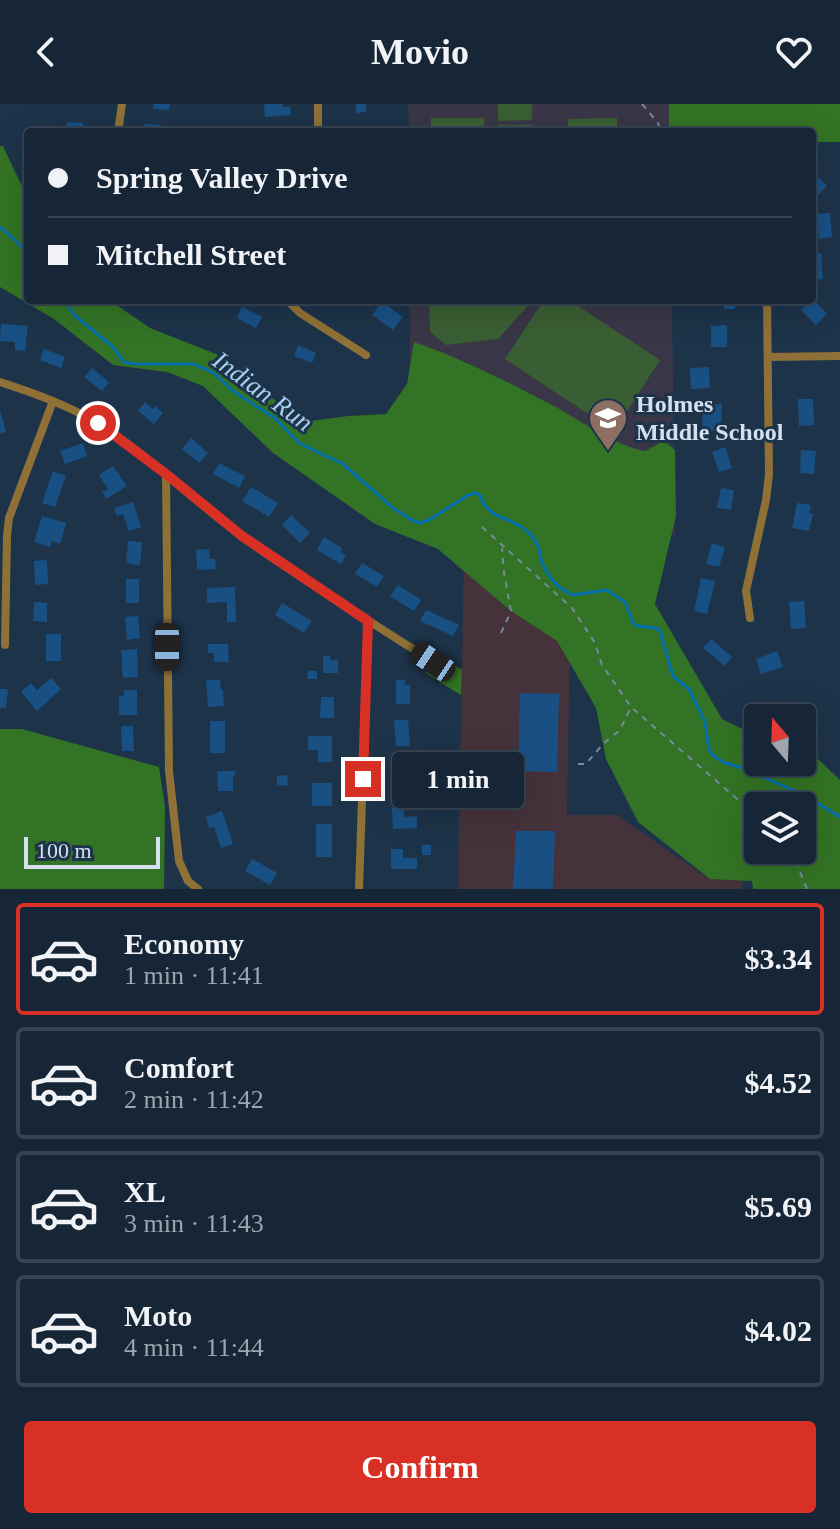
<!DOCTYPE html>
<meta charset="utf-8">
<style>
body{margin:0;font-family:"Times New Roman",serif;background:#233242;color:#f1f3f6;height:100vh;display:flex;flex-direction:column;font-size:30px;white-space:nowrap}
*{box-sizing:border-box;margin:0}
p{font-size:26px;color:#9ea5ad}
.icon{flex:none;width:44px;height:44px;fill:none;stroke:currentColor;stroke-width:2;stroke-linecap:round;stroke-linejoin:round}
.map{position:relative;height:785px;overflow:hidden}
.drawer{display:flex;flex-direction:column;background:#162637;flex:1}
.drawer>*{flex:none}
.hud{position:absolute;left:24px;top:24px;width:792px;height:176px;border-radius:8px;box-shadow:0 8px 32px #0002,0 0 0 2px #354352;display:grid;align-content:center;height:176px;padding:0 24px;background:#162637}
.needle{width:52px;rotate:341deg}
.buttons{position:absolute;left:744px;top:600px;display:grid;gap:16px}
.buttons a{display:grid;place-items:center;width:72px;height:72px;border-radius:8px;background:#162637;box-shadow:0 8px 32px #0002,0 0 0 2px #354352;font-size:40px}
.scale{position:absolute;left:24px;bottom:20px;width:136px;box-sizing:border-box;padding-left:8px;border:4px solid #d3e0ef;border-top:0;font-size:22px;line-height:28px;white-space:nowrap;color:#d3e0ef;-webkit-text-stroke:6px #1d3349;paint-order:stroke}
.end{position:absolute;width:36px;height:36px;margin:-18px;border:10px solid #d93025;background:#fff;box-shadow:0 0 0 4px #fff}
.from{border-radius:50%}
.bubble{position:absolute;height:56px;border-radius:8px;background:#162637;box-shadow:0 8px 32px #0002,0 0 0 2px #354352;font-size:26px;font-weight:700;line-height:56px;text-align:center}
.car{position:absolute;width:24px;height:48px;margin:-24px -12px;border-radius:10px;box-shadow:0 0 6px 2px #0007;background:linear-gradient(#222 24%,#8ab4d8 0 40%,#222 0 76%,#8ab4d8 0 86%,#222 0)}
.hud b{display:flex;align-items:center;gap:28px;height:76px;font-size:30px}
.hud b+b{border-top:2px solid #354352}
.hud i{width:20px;height:20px;background:#f1f3f6}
ul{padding:14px 0 0;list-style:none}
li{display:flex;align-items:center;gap:24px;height:112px;margin:0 16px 12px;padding:0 8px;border:4px solid #354352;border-radius:8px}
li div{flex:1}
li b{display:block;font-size:30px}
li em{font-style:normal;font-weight:700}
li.current{border-color:#d93025}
li>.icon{width:72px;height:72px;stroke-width:1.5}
.action{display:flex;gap:16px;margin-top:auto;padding:16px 24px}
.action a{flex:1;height:92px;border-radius:8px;background:#d93025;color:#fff;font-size:32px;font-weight:700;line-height:92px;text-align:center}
header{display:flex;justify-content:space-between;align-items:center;height:104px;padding:0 24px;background:#162637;font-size:36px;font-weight:700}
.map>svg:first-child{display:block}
</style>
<header><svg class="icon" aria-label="back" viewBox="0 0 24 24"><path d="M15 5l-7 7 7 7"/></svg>Movio<svg class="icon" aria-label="heart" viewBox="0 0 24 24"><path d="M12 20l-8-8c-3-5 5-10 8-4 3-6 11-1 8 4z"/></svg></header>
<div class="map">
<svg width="840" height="785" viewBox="0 0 840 785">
<rect width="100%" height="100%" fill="#1d3349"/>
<path fill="#45323b" d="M464,447L570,530L567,711H617L705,772L743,773L742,785H458Z"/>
<path fill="#393647" d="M408,0H669V28H409Z
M410,196H672L675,434L410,262Z"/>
<path fill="#3a5e33" d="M498,0H532V16L498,17Z
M431,14H484V28H431Z
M617,14V28H568V15Z
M498,21H532V28H498Z
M429,196H533L498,235L446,241L430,228Z
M544,196H569L660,256L614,327L505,255Z"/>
<path fill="#337325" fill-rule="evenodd" d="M669,0H840V38H812V28H669Z
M0,42H3L28,95V196H109L150,224L216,250L303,318L348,312L386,310L407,280L414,238C463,255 510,279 556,303C584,319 613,341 645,347L664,337L675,346L676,412L655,500L722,615L752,630L758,626V658H802V614H774L791,602L805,609L817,654L840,676V785H753L752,777L710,775L638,718L606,655L596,604L557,537L511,507L438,445L375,420L273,349L203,282L167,268L113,261L54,215L0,183ZM802,702V746H758V702Z
M437,550L462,566L461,591L425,569Z
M0,625H22L159,663L165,703L164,785H0Z"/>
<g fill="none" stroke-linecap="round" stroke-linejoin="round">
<path stroke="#046fae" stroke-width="3" d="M0,123L18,139L28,150
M65,196L73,210L113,243L124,258L134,260H194L214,269L233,287L276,315L299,339L343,360L393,404L412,416L420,419L429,416L468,391L475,389L480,391C488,418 514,411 532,432C538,439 539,446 541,455C546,471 557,484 573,491L607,486L625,498L633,519L637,522L656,524L660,527L673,572L689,585L705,618L709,645L712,651L725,659L743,664L806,692L840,713"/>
</g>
<path fill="#195084" d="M153,0H170L169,6L153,5Z
M264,0H282V3H290L291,11L265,13Z
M356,0H366V8L356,9Z
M67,18L83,19L82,28H66Z
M144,20L161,21V28H144Z
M812,67L827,82L818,91L812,86Z
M830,109L832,133L819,135L817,110Z
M812,149H821L823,175L812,176Z
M714,196H735V205H724V201H714Z
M811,196H814L827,210L816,221L801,206Z
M382,198L403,213L393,226L372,211Z
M242,203L262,213L256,224L237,214Z
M1,220L28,222L25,247L15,246V238L0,237Z
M727,221V243H711V222Z
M298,241L316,249L312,259L294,252Z
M44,245L65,253L61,264L40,256Z
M709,263L710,284L691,285L690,264Z
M92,264L109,278L102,287L84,273Z
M798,295H813L814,321L799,322Z
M145,298L153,305L155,302L163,309L154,320L138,307Z
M703,300H722L721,327H702Z
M0,306L6,328L0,329Z
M191,334L208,349L199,359L182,345Z
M83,339L87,352L65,360L60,347Z
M725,343L732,364L719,368L712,348Z
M801,346L816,347L814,370L800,369Z
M219,359L245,372L239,384L213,370Z
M113,362L127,382L106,395L102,388L108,385L99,371Z
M53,367L66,372L55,403L42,399Z
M251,383L278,399L269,413L242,397Z
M721,384L734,386L731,406L717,404Z
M133,398L141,423L129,427L123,410L117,412L114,404Z
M797,399L811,401L809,409L813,410L809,427L792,424Z
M291,411L310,429L300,439L282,421Z
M42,412L66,419L60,440L52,437L50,443L34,438Z
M324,433L342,444L340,448L346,452L341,460L317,446Z
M128,437L142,438L140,461L126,459Z
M712,439L725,443L719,463L706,460Z
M209,445L210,455H215L216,465L197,466L196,446Z
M47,456L48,480L35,481L34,457Z
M362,459L384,472L377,483L355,470Z
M701,474L715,477L707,510L694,507Z
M126,475H139V499H126Z
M398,481L421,496L414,507L390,492Z
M235,483L236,518H227V498L207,499V484Z
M804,497L806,524L791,525L789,498Z
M34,498L47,499V518L33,517Z
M282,499L312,517L304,529L275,511Z
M426,506L459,521L453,532L420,517Z
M138,512L140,534L127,536L125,513Z
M46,530H61V557H46Z
M711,535L732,553L725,562L703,544Z
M208,540H228L229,558H214V549H208Z
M137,545L138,573L123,574L121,546Z
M777,547L783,563L761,570L756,555Z
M323,552H330V556H338V569H323Z
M308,567H317V575H307Z
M51,574L61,585L37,607L21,588L31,579L37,586Z
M206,576H220L221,586H223L224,602L208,603Z
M396,576H405V581H410V600H396Z
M0,585H8L6,604H0Z
M124,586H137V611H119V592H124Z
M520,589L559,590L557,668L518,667Z
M321,593H334V614H320Z
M394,616H408L410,642H396Z
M210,617H225V649H210Z
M121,622H133L134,647H122Z
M308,632H332V658H318V646H308Z
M394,662H405V683H393Z
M217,667H235V672H233V687H218Z
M287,671L288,681L277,682V672Z
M312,679H332V702H312Z
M404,703V713L417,712V724L393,725L392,704Z
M222,707L233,740L221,744L214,723L209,724L206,713Z
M316,720H332V753H316Z
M516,727H555L553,785H513Z
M422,741H431V751H422Z
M391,745H403V754H417V765H391Z
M252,755L277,769L270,781L245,767Z"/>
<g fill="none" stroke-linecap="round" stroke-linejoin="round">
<path stroke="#798a9d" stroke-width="2" stroke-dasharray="6 6" stroke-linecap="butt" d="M642,0L658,19L661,28
M482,423L572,504L595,539L602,561L631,603L758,713
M501,529L511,507L504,469L502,444
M578,660H586L603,640L620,626L631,603
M791,746L807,785"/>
<path stroke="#8f7137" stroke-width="8" d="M118,28L122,0
M318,28V0
M287,196L300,209L366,251
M768,253L840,252
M0,278C35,289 70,302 101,321C152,354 195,398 244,434C305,478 370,517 433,558
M166,370L169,667L179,757L188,777L198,785
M750,514L746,487L766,396L769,370L767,196
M5,541L7,432L9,414L53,297
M359,785L368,517"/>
</g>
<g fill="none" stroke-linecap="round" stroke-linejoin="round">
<path stroke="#d93025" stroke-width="10" d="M98,319L166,370L242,432L368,517L363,675"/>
</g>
<defs>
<symbol id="school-pin" viewBox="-11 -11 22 30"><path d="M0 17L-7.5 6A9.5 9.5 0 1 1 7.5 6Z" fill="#8d6e63" stroke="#1d3349"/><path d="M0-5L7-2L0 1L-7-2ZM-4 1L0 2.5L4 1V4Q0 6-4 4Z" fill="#fff"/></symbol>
</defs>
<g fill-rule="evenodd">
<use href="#school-pin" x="586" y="292" width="44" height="60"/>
</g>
<g text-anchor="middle" stroke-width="6" stroke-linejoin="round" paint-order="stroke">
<g font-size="24" font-weight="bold" fill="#d3e0ef" stroke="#1d3349" text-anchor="start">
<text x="636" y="308">Holmes<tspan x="636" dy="28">Middle School</tspan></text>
</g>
<g font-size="26" font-style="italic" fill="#a8d0f2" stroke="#1d3349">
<text transform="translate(263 287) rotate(36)" y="9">Indian Run</text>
</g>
</g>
</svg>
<div class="buttons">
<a><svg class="needle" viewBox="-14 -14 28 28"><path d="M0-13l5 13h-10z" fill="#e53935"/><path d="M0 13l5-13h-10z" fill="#9ea5ad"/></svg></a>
<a><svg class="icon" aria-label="layers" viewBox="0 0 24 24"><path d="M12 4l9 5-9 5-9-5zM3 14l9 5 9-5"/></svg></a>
</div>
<div class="scale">100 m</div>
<i class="end from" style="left:98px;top:319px"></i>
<i class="end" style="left:363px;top:675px"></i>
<div class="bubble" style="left:392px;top:648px;width:132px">1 min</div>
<i class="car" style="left:167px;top:543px;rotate:180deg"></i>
<i class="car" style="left:433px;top:558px;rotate:304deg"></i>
<div class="hud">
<b><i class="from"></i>Spring Valley Drive</b>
<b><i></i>Mitchell Street</b>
</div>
</div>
<section class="drawer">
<ul>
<li class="current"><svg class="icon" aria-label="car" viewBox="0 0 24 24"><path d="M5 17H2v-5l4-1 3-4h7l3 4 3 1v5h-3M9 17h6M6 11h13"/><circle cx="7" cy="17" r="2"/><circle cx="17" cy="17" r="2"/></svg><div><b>Economy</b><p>1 min · 11:41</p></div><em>$3.34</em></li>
<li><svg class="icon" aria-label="car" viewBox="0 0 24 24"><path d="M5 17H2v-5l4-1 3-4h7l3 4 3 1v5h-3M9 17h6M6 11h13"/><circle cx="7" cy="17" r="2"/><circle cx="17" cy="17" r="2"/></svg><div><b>Comfort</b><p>2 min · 11:42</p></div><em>$4.52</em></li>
<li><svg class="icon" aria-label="car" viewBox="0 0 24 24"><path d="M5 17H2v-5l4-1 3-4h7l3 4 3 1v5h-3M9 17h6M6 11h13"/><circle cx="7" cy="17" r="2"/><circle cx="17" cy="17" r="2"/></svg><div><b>XL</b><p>3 min · 11:43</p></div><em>$5.69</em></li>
<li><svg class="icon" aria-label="car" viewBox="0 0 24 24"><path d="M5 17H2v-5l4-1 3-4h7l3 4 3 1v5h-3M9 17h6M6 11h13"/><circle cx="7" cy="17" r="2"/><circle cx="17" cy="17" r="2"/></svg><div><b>Moto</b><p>4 min · 11:44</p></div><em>$4.02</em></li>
</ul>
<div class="action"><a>Confirm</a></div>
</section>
